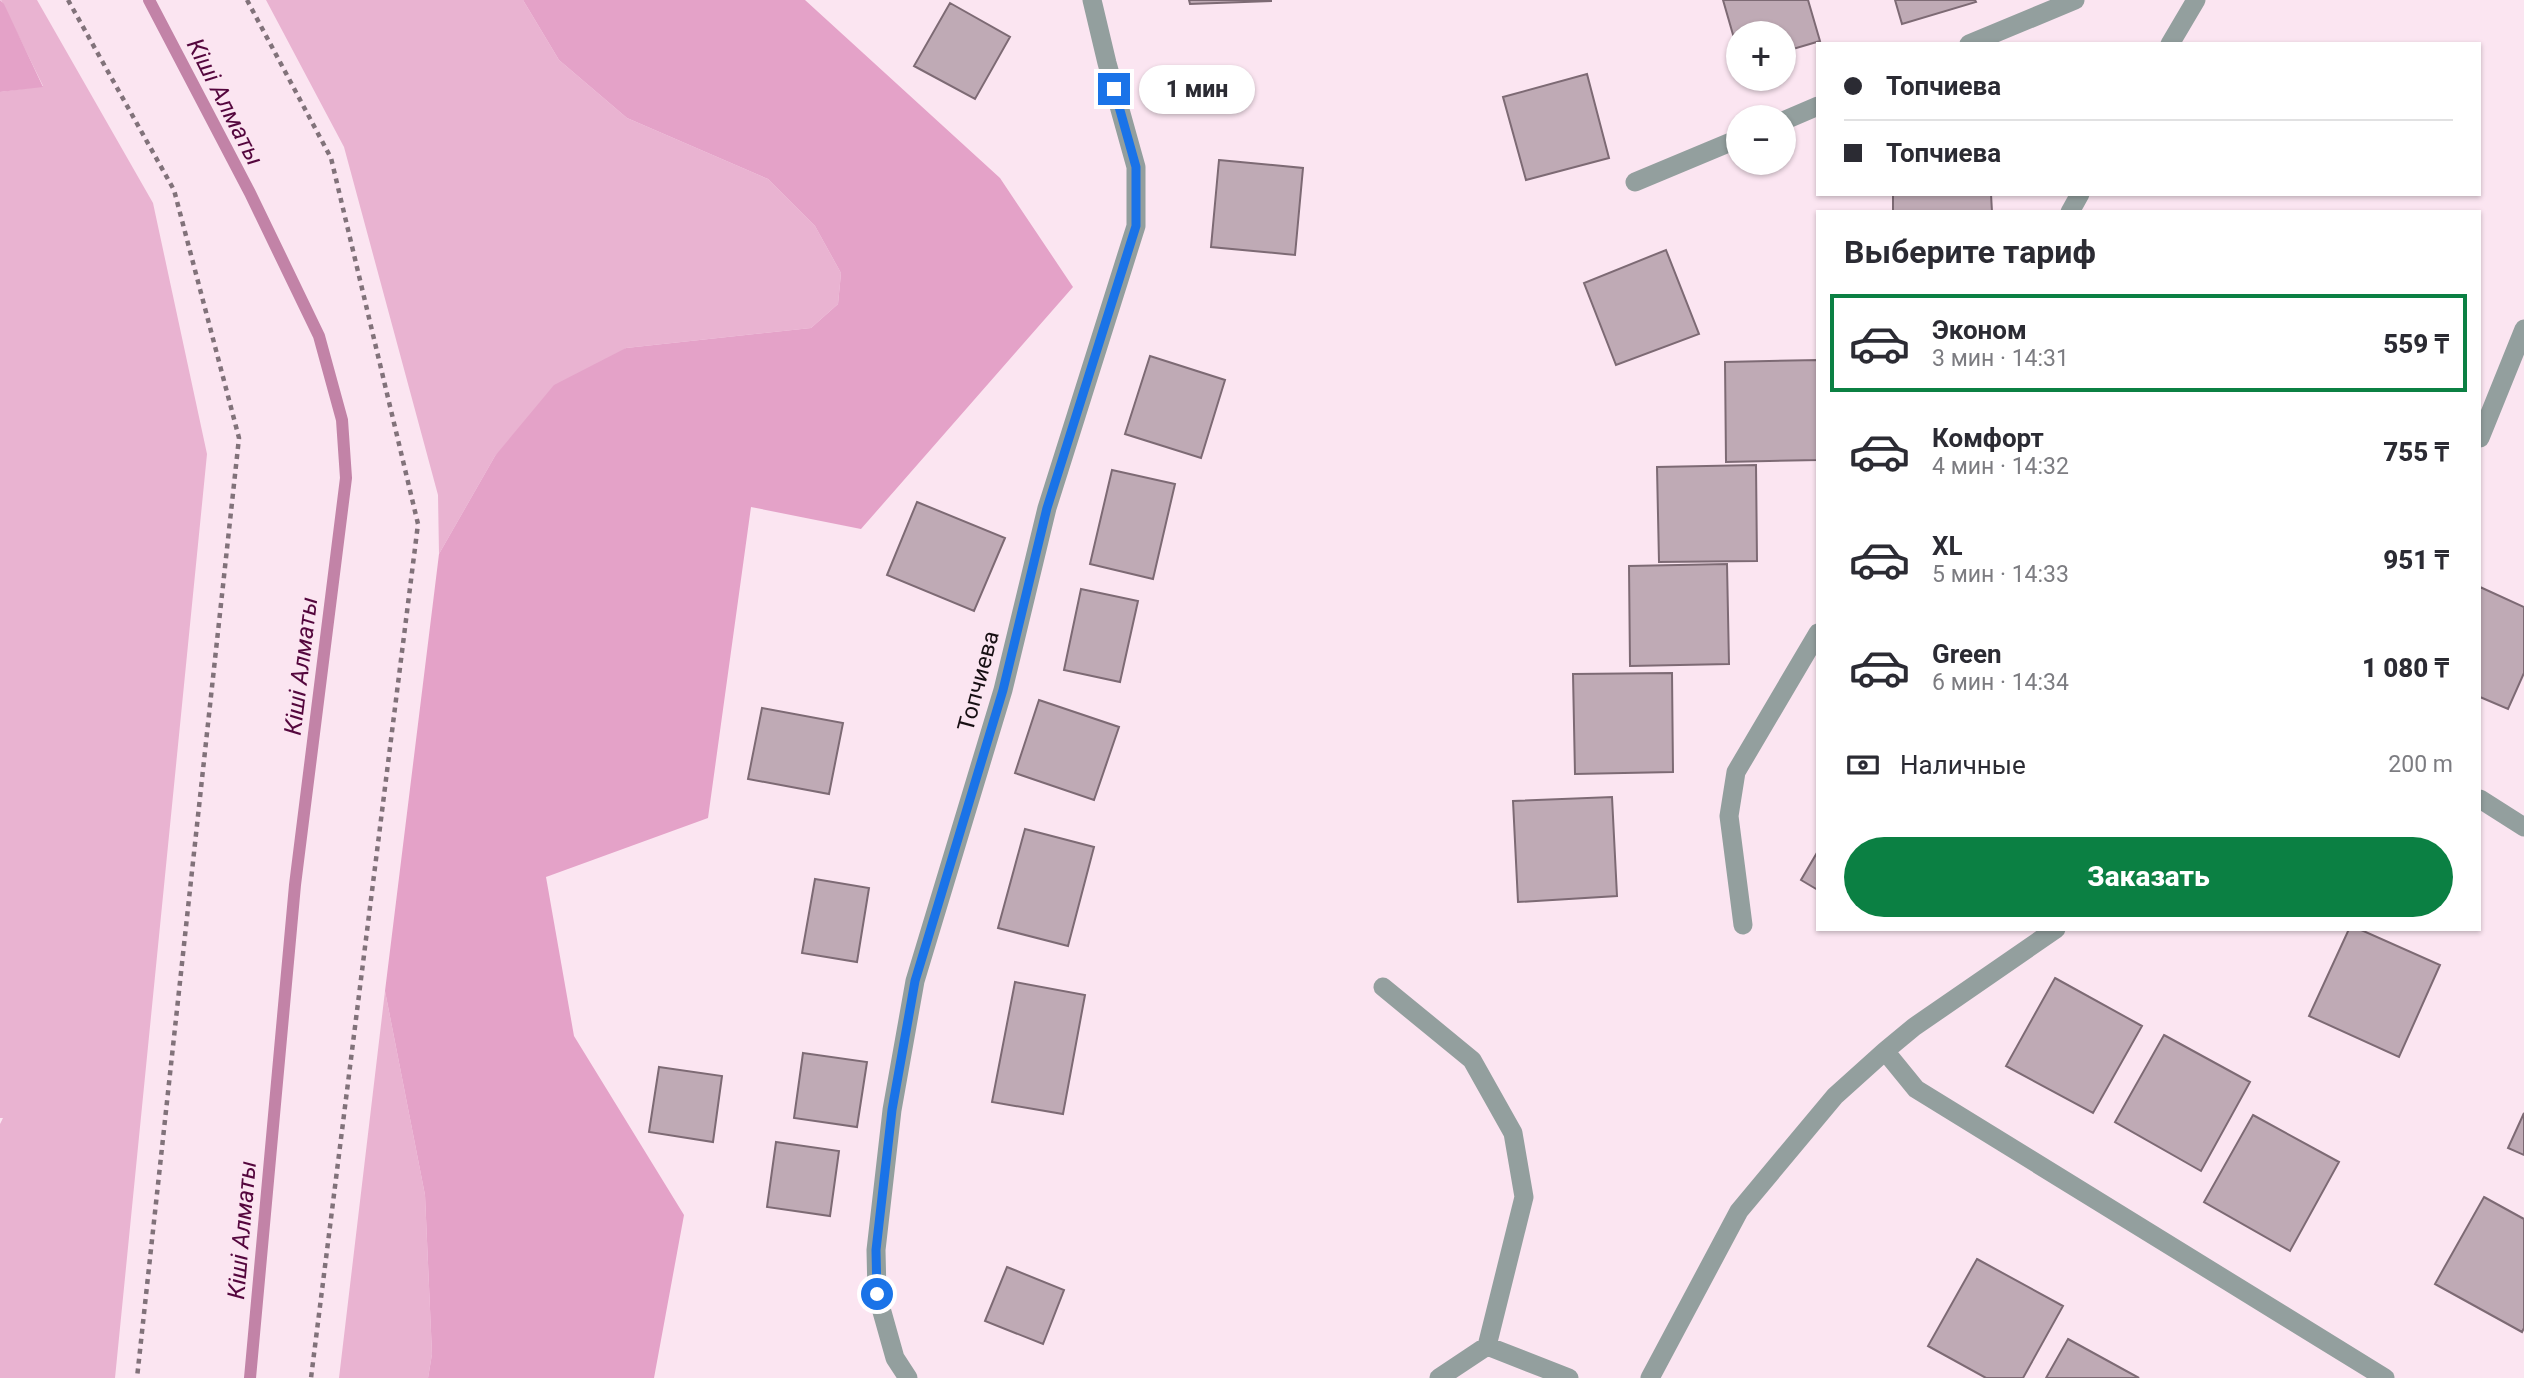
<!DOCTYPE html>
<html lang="ru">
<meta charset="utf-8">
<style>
body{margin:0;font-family:Roboto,sans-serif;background:#f2f2f3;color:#2b2b33;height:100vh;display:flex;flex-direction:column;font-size:26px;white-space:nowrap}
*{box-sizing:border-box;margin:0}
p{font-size:23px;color:#7c7c81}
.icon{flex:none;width:38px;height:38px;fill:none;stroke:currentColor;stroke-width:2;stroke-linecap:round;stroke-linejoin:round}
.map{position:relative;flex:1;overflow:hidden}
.panel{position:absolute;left:1816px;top:210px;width:665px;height:721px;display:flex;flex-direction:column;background:#fff;border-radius:0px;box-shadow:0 2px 5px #0004}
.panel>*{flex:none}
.guide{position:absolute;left:1816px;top:42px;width:665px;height:154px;border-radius:0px;box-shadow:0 2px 5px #0004;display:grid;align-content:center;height:154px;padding:0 28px;background:#fff}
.tools{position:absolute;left:1726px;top:21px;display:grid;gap:14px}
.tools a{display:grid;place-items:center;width:70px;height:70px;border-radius:50%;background:#fff;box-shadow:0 2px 5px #0004;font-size:35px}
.end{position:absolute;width:32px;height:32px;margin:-16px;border:9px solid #1a73e8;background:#fff;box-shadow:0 0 0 4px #fff}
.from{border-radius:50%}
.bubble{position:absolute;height:49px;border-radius:24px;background:#fff;box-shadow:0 2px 5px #0004;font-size:23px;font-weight:800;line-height:49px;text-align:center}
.guide b{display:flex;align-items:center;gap:24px;height:66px;font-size:26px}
.guide b+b{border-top:2px solid #e1e1e2}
.guide i{width:18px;height:18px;background:#2b2b33}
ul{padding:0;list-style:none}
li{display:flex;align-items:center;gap:21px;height:98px;margin:0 14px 10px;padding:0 14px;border:4px solid transparent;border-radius:0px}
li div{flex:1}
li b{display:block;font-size:26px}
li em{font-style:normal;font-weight:800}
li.on{border-color:#0b8043}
li>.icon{width:63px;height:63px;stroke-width:1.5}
h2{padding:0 28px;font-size:32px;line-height:84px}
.pay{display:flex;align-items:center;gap:18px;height:77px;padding:0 28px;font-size:26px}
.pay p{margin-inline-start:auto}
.action{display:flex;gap:14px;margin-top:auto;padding:14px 28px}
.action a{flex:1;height:80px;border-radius:42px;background:#0b8043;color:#fff;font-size:28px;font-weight:800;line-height:80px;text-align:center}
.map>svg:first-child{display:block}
</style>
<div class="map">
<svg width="2524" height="1378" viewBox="0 0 2524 1378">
<rect width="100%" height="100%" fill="#fbe5f1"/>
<path fill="#e9b3d1" d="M1,0H37L153,203L207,454L115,1378H0V1124L3,1118H0V92L43,86Z
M266,0H523L559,60L627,118L768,179L815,226L841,273L838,304L811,328L626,348L495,456L439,554L438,495L344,147Z
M385,991L425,1195L432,1354L428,1378H339Z"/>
<path fill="#e4a2c8" d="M0,0L4,4L43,87L0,92Z
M523,0H805L1000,178L1073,287L861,529L751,507L708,818L546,877L574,1036L684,1215L654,1378H428L432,1354L425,1195L385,991L439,554L495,456L554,385L626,348L811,328L838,304L841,273L815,226L768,179L627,118L559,60Z"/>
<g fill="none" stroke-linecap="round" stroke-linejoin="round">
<path stroke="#c283a7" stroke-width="12" d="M149,0L250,193L319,336L342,420L346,478L295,885L250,1378"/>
</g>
<path fill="#bfaab5" stroke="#7d6a74" stroke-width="2" d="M1189,0H1271V1L1190,4Z
M1723,0H1808L1820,41L1783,52V33H1738V52Z
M1895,0H1975L1976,2L1902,24Z
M950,3L1010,37L975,99L914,66Z
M1587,74L1609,158L1526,180L1503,97Z
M1219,160L1303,168L1295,255L1211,247Z
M1893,194H1991L1992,212H1893Z
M1666,250L1699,334L1616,365L1584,283Z
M1150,356L1225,380L1201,458L1125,434Z
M1818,360V460L1726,462L1725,362Z
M1756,465L1757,561L1659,562L1657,467Z
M1112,470L1175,484L1153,579L1090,564Z
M917,502L1005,538L974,611L887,575Z
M1727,564L1729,664L1630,666L1629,566Z
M2480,587L2524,607V673L2508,709L2480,697Z
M1081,589L1138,601L1120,682L1064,670Z
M1672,673L1673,772L1575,774L1573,674Z
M1039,700L1119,727L1094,800L1015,773Z
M762,708L843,723L829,794L748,779Z
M1612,797L1617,896L1518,902L1513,801Z
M1025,829L1094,847L1068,946L998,928Z
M1818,851V890L1801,880Z
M815,879L869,888L857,962L802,953Z
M2349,929H2359L2440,965L2399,1057L2309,1016Z
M2055,978L2142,1026L2093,1113L2006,1066Z
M1015,982L1085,995L1063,1114L992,1102Z
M2164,1035L2250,1082L2201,1171L2115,1122Z
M803,1053L867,1062L857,1127L794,1118Z
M659,1067L722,1076L713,1142L649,1132Z
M2524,1113V1155L2508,1148Z
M2253,1115L2339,1162L2290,1251L2204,1202Z
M776,1142L839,1151L830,1216L767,1207Z
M2484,1197L2524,1219V1328L2522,1332L2435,1284Z
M1977,1259L2063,1306L2023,1378H1986L1928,1346Z
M1007,1267L1064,1290L1043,1344L985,1321Z
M2068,1339L2139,1378H2046Z"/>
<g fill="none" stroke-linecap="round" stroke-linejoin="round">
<path stroke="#81727a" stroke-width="4.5" stroke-dasharray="5 5" stroke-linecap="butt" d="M68,0L174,190L239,438L137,1378
M247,0L331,158L418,524L311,1378"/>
<path stroke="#939f9e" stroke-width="19" d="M2170,44L2196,0
M2070,212L2080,194
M1743,925L1729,816L1736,772L1818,633"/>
<path stroke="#939f9e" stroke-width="19" d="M1969,44L2075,0
M1783,121L1818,106
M1635,182L1738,139
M2480,438L2524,329
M2480,799L2524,827
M2056,929L1914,1027L1885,1051L1916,1089L2385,1378
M1383,987L1472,1060L1513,1133L1524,1197L1487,1346L1439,1378
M1487,1346L1569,1378
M908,1378L895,1358L877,1294L876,1250L892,1110L915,981L1003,690L1047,508L1136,226V167L1107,63L1092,0
M1650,1378L1739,1211L1835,1096L1885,1051"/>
</g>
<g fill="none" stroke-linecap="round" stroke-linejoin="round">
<path stroke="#1a73e8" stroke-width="9" d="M877,1294L876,1250L892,1110L915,981L1003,690L1047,508L1136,226V167L1114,89"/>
</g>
<g text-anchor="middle" stroke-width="7" stroke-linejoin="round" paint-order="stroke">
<g font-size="23" fill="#170f13" stroke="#fbe5f1">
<text transform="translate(978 681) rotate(-75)" y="8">Топчиева</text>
</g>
<g font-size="24" font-style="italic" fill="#54063d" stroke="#fbe5f1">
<text transform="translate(225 102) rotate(63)" y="8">Кіші Алматы</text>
<text transform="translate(301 666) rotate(-83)" y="8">Кіші Алматы</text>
<text transform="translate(242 1230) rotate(-85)" y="8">Кіші Алматы</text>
</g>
</g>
</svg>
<div class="tools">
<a>+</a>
<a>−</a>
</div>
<i class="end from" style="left:877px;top:1294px"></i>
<i class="end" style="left:1114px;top:89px"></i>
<div class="bubble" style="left:1139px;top:65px;width:116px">1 мин</div>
<div class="guide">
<b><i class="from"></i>Топчиева</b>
<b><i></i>Топчиева</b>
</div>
<section class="panel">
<h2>Выберите тариф</h2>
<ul>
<li class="on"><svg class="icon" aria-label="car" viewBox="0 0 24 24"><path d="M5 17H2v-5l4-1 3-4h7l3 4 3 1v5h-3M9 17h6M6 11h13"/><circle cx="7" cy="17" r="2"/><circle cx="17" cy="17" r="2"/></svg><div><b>Эконом</b><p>3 мин · 14:31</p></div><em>559 ₸</em></li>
<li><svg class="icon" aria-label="car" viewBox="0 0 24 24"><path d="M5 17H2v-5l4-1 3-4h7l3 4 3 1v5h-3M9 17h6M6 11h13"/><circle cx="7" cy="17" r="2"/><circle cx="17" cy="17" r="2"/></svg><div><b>Комфорт</b><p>4 мин · 14:32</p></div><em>755 ₸</em></li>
<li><svg class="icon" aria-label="car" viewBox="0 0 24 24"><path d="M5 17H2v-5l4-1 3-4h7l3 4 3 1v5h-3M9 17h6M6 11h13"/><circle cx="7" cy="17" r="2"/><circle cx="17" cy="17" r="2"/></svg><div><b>XL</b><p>5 мин · 14:33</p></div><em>951 ₸</em></li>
<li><svg class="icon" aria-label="car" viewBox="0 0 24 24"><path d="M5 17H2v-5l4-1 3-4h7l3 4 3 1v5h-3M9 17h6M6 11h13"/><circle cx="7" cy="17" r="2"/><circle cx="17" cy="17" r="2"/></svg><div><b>Green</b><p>6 мин · 14:34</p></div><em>1 080 ₸</em></li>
</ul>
<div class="pay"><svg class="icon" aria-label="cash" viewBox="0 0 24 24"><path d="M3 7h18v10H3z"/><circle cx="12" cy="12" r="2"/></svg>Наличные<p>200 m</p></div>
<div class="action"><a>Заказать</a></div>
</section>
</div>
